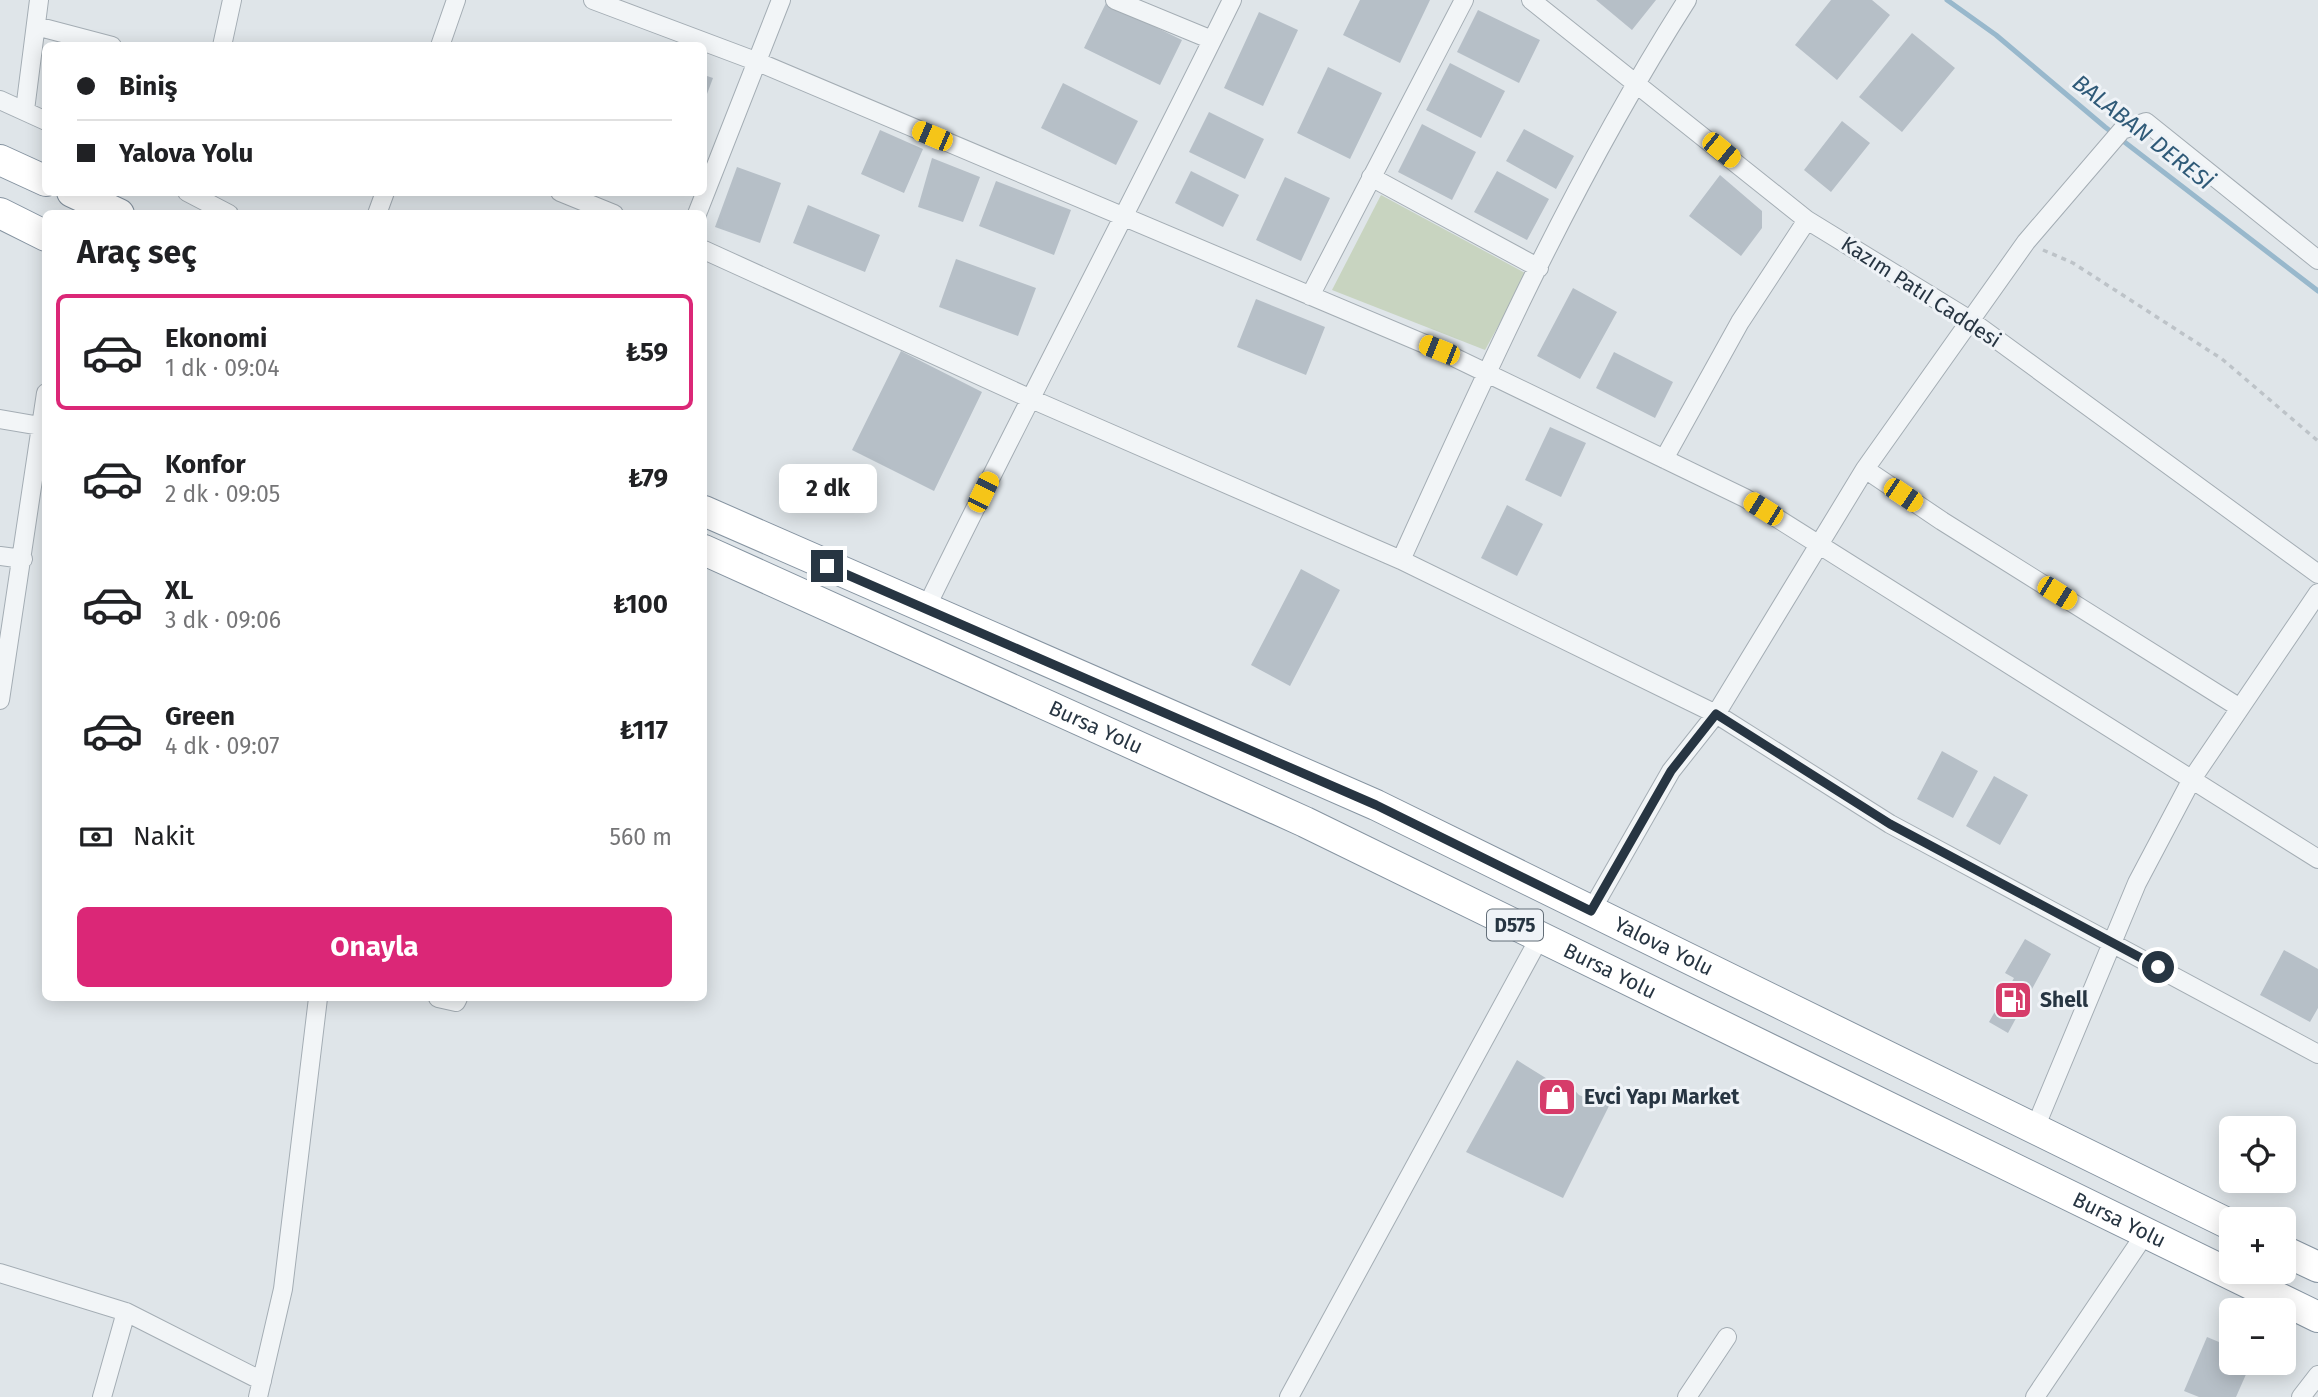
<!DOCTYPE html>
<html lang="tr">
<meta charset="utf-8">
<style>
body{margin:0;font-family:"Fira Sans",sans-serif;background:#f6f6f6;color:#202124;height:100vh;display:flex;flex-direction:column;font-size:26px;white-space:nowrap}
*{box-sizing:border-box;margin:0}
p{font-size:23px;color:#757577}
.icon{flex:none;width:38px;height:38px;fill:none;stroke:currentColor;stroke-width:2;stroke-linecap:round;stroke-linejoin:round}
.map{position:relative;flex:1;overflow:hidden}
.sheet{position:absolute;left:42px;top:210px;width:665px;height:791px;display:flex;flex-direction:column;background:#fff;border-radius:10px;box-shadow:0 4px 18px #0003}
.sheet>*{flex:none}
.guide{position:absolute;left:42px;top:42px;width:665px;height:154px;border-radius:10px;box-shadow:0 4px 18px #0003;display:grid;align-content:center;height:154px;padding:0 35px;background:#fff}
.controls{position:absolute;left:2219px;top:1116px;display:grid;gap:14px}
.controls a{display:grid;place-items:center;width:77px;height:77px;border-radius:10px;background:#fff;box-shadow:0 4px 18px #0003;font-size:35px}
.end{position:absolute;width:32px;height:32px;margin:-16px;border:9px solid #273542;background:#fff;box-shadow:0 0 0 4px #fff}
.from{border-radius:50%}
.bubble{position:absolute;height:49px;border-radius:10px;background:#fff;box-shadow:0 4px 18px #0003;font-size:23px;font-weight:700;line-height:49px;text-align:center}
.car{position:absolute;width:21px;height:42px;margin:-21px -10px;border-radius:9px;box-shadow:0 0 5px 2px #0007;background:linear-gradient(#f5c518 24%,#345 0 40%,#f5c518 0 76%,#345 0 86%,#f5c518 0)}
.guide b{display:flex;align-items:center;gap:24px;height:66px;font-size:26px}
.guide b+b{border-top:2px solid #e0e0e0}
.guide i{width:18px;height:18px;background:#202124}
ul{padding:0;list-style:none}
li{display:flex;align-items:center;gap:21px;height:116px;margin:0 14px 10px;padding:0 21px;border:4px solid transparent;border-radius:10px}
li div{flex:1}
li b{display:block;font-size:26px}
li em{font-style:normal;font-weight:700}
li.current{border-color:#db2777}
li>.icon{width:63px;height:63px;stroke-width:1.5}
h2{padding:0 35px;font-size:32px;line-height:84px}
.pay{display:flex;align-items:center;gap:18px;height:77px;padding:0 35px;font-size:26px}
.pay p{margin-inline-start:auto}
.primary-button{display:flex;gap:14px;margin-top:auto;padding:14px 35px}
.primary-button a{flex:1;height:80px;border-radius:10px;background:#db2777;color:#fff;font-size:28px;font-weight:700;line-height:80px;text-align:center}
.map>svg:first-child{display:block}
</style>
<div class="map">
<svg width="2318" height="1397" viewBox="0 0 2318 1397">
<rect width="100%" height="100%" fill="#dfe5e9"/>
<path fill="#c8d4c0" d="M1381,195L1527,274L1485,350L1332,290Z"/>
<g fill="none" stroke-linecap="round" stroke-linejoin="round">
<path stroke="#98b8cc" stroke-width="5" d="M1947,0L1996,35L2105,127L2318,291"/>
</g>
<path fill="#b6bfc7" d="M1360,0H1430L1400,63L1343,35Z
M1596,0H1656L1632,30Z
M1831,0H1872L1890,15L1837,80L1795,45Z
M1106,3L1182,40L1160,85L1084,48Z
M1478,10L1540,40L1519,83L1457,52Z
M1259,12L1298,30L1263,106L1224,88Z
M1912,33L1955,68L1902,132L1859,97Z
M1450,63L1505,91L1481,138L1426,110Z
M1328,67L1382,93L1350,159L1297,133Z
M704,75L713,78L704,102Z
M1063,83L1138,121L1116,165L1041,128Z
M1209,112L1264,139L1245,179L1189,152Z
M1842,121L1870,143L1831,192L1804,170Z
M1422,124L1476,152L1452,200L1398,172Z
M1524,129L1574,156L1556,189L1506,161Z
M880,130L923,149L904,193L861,174Z
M932,158L980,177L963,222L918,207Z
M737,167L781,183L760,243L715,227Z
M1191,171L1239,195L1223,227L1175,203Z
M1497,171L1549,199L1527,240L1474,212Z
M1720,175L1762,211V228L1741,256L1689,216Z
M1285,177L1330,198L1301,261L1256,240Z
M996,181L1071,210L1054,255L979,226Z
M808,205L880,235L865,272L793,243Z
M956,259L1036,288L1018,336L939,307Z
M1573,288L1617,312L1580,379L1537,356Z
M1256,299L1325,327L1306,375L1237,347Z
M901,351L982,392L934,491L852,450Z
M1614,352L1673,382L1655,418L1596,388Z
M1550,427L1586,443L1561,497L1525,480Z
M1507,505L1543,524L1517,576L1481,558Z
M1301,569L1340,590L1290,686L1251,665Z
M1942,751L1978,771L1953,818L1917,799Z
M1994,776L2028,795L2000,845L1966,826Z
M2025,939L2051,954L2008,1033L1989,1022L2014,978L2005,973Z
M2284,950L2318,969V1008L2310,1022L2260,995Z
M1517,1060L1549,1080L1558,1078L1567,1082L1579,1095L1593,1101L1594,1096L1610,1104L1563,1198L1466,1152Z
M2207,1337L2231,1347V1363H2251L2236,1397H2199L2184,1391Z"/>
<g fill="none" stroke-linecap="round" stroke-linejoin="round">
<defs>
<path id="minor" d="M593,0L758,62L1439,350L1745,498L2318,859
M1115,0L1212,40
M1531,0L1807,220L1970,320L2318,574
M36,26L112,46
M222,46L232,0
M440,46L456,0
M0,100L46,121
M25,110L39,0
M1371,177L1539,268
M187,192L229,214
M560,192L614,214
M377,214L385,192
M697,214L781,0
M704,250L1029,398L1401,560L1716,714L1890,824L2318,1054
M1310,296L1464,0
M0,419L46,427
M1664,459L1740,322L1807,220
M1865,469L1942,521L2240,708
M0,556L23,559
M1401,560C1487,370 1574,177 1687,0
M925,610C1025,405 1132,204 1232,0
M0,700L46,393
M1591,911L1671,771L1716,714L1865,469L2026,242L2122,130L2146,122L2318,260
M438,998L456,1002L458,998
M2035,1128L2137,883L2192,779L2318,593
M0,1273L126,1312L262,1381
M102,1397L126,1312
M258,1397L283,1289L318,998
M1289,1397L1540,937
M1687,1397L1727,1337
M2035,1397L2145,1234
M2301,1397L2318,1375"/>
<g id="trunk">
<path d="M0,160L46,181"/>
<path d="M72,192L119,214"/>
<path d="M0,213L46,236"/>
<path id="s1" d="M704,511L1376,805L2231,1225"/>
<path id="s2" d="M704,550L1305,822L2318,1317"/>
<path d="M2284,1251L2318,1267"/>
</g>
</defs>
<use href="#minor" stroke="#a4adb4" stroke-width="20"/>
<use href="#trunk" stroke="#8694a1" stroke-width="32"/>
<path stroke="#bdc3c8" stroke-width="3.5" stroke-dasharray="5 5" stroke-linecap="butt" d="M2043,250L2073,263L2222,359L2318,441"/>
<use href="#minor" stroke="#f2f5f7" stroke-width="18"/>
<use href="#trunk" stroke="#fff" stroke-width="30"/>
</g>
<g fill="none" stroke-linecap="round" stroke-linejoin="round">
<path stroke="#273542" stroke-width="9" d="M827,566L1376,805L1591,911L1671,771L1716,714L1890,824L2158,967"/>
</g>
<defs>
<symbol id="fuel-square" viewBox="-11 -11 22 22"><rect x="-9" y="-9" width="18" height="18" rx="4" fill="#d63c6a" stroke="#eff3f7"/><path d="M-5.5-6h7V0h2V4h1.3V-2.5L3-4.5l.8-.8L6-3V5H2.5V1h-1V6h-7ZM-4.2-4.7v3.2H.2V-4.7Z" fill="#fff"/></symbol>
<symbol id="shop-square" viewBox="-11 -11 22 22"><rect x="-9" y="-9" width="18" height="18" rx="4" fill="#d63c6a" stroke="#eff3f7"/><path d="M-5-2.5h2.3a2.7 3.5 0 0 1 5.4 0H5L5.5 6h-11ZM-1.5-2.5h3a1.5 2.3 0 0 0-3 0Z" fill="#fff"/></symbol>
</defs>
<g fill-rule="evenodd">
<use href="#fuel-square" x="1991" y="978" width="44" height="44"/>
<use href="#shop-square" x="1535" y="1075" width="44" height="44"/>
</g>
<g text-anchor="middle" stroke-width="6" stroke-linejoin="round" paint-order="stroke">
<rect fill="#eff3f7" stroke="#636e78" stroke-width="2" x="1487" y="909.5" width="56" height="31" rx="5"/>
<g font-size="19" font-weight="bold" fill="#273542">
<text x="1515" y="932">D575</text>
</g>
<g font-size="21" fill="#273542" stroke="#eff3f7">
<text transform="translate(1921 292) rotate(33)" y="7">Kazım Patıl Caddesi</text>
<text dy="7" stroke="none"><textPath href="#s2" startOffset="430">Bursa Yolu</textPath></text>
<text dy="7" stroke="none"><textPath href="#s1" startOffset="1054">Yalova Yolu</textPath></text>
<text dy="7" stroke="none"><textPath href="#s2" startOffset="999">Bursa Yolu</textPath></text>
<text dy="7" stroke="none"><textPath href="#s2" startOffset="1566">Bursa Yolu</textPath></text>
</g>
<g font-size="21" font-weight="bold" fill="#273542" stroke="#eff3f7" text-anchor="start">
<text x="2040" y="1007">Shell</text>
<text x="1584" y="1104">Evci Yapı Market</text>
</g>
<g font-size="23" font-style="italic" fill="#2f5a78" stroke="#eff3f7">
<text transform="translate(2143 132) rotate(38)" y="8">BALABAN DERESİ</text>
</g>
</g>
</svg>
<div class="controls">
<a><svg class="icon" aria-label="locate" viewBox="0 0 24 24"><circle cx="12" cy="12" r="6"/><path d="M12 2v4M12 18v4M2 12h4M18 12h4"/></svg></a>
<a>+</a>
<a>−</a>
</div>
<i class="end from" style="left:2158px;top:967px"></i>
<i class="end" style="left:827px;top:566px"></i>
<div class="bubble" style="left:779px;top:464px;width:98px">2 dk</div>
<i class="car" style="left:932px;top:136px;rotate:293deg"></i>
<i class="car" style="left:1721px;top:150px;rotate:129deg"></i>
<i class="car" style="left:1439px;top:350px;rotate:292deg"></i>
<i class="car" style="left:983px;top:492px;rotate:26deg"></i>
<i class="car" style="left:1903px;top:495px;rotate:124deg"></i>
<i class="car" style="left:1763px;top:509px;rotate:302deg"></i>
<i class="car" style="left:2057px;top:593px;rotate:122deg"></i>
<div class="guide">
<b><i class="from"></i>Biniş</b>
<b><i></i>Yalova Yolu</b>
</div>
<section class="sheet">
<h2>Araç seç</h2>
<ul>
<li class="current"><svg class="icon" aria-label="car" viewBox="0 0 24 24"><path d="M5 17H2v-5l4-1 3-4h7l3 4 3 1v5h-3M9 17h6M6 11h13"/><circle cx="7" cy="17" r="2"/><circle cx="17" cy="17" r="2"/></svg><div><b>Ekonomi</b><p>1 dk · 09:04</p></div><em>₺59</em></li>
<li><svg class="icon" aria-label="car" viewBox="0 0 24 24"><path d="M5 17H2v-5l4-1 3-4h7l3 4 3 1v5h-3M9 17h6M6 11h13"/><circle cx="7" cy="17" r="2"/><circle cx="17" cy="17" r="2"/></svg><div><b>Konfor</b><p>2 dk · 09:05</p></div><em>₺79</em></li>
<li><svg class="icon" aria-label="car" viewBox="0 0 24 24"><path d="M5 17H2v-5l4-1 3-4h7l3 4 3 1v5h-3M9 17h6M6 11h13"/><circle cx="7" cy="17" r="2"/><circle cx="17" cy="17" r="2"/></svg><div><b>XL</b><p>3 dk · 09:06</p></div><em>₺100</em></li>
<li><svg class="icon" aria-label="car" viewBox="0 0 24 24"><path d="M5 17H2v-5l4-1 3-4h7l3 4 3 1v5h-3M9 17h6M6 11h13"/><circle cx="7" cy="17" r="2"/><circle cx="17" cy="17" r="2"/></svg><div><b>Green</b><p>4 dk · 09:07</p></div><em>₺117</em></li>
</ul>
<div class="pay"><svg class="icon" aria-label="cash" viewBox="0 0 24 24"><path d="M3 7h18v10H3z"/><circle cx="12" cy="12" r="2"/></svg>Nakit<p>560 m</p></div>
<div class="primary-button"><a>Onayla</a></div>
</section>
</div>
